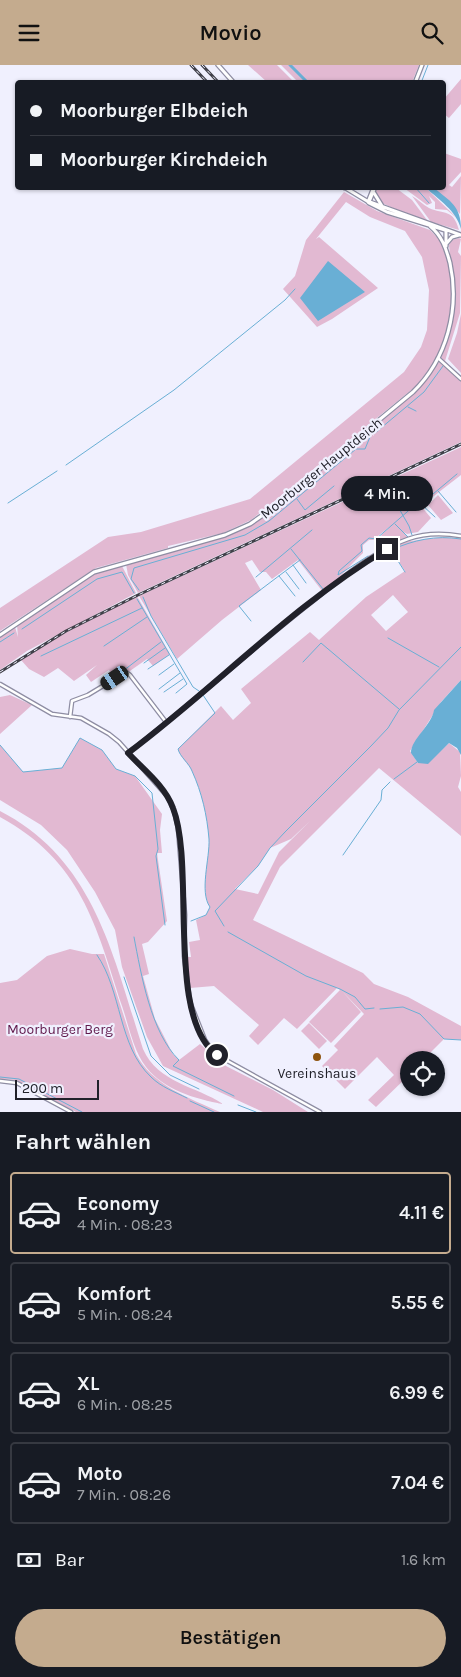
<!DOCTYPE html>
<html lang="de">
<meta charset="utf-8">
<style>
body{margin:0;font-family:Karla,sans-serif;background:#20242c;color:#f1f3f6;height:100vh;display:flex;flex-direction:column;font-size:19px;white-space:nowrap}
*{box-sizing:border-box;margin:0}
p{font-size:16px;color:#9ea1a6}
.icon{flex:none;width:28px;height:28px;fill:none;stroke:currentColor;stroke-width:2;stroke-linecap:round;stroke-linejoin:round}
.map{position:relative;height:1047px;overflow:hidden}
.side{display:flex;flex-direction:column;background:#171b24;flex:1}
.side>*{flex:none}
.top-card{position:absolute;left:15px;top:15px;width:431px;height:110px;border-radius:5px;box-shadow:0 1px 4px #0004;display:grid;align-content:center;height:110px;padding:0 15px;background:#171b24}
.fabs{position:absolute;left:400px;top:986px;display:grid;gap:10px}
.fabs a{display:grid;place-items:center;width:45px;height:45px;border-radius:50%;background:#171b24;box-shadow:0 1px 4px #0004;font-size:25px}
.scale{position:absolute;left:15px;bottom:12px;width:84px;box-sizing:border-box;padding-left:5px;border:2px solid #21212a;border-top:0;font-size:14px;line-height:18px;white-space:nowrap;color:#21212a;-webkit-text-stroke:4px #f0f0fe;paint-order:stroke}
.end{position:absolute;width:22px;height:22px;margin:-11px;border:6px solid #21212a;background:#fff;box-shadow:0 0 0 2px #fff}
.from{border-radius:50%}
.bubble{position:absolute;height:35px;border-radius:18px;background:#171b24;box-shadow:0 1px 4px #0004;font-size:16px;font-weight:600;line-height:35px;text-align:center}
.car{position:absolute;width:15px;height:30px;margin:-15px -8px;border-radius:6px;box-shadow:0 0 4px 1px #0007;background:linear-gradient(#222 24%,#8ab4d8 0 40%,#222 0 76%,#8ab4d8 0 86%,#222 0)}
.top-card b{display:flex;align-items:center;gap:18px;height:48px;font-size:19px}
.top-card b+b{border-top:1px solid #363941}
.top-card i{width:12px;height:12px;background:#f1f3f6}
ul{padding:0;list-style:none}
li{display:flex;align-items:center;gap:15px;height:82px;margin:0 10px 8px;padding:0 5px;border:2px solid #363941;border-radius:5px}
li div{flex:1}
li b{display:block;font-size:19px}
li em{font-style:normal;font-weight:600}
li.current{border-color:#c4ab8e}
li>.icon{width:45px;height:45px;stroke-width:1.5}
h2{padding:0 15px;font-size:22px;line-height:60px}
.pay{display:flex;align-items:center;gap:12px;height:55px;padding:0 15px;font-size:19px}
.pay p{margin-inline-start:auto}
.cta{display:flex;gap:10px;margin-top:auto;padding:10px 15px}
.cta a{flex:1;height:58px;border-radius:30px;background:#c4ab8e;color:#111;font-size:20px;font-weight:600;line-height:58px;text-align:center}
header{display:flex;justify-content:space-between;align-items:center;height:65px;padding:0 15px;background:#c4ab8e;color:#111;font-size:22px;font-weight:600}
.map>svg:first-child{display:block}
</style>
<header><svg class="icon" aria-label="menu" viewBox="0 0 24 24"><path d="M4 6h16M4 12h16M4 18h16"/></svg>Movio<svg class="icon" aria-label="search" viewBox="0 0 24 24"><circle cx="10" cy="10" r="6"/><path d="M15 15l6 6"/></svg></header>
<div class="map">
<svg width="461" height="1047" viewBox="0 0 461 1047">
<rect width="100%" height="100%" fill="#f0f0fe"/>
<path fill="#e2b9d2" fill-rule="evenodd" d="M248,0H277L294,17H267Z
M281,0H419L412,17L299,18Z
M461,14V39L449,53L444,49V34Z
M444,88L461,94V107L449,120L452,122L461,111L460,149L434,123L444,122Z
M377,123H396L412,135L427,155L410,151L380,137L376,127Z
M404,123H426L459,155L447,145L435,144V137L429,131L432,138L427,140Z
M344,127L377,146L430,165L440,175L447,194L452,218L451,246L447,267L433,300L415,322L251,455L223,468L168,481V483L96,503L0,566V543L108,472L141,467L250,434L404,307L421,282L427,265L429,225L422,192L405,166L370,152L346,137L316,174L319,172L378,223L332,254L317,262L283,224L295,211L306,175Z
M412,131C418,134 423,140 429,143C444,150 453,143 459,165L431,157Z
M459,173L461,174L458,187L461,191L460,248L445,296L461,313L441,293L451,263L455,235L449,180L452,175Z
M461,249V308L448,294L457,268Z
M439,297L461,316V377L138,528L128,510L126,499L240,466L267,450L368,366L374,371L371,363L416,326Z
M461,382V410L421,441L431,453L418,467L407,469L404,467L411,476L443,472L461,474V615L441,637L410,686L418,698L434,692L449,678L460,687L461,711L458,722L461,727V771L379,703L280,802L253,855L363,908L374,919L408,932L461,961V975L444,974L423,995H409V1010L376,1042L368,1035L394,1010L377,992L345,1024L322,1001L338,985L334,981L364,949L341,925L361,947L331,978L309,957L340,925L337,923L297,964L284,953L258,980L249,971L259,960L214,921L190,923L187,892H191L189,877L200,875L196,855L206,850L210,842C199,826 210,793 209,774C207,750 202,728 192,706C188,698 180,692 178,684L221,641L233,655L251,638L241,624L310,567L319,575L366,532L405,506L381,470L392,460L373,475H369L363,480V488C349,501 338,515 323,527L298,495L272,514L266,507H260L252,495L245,498L261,525L222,555L177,594L139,531ZM393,530L408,547L386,566L371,550ZM310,756L279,787L258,829L235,824L258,801L270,783L291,774Z
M438,430L453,448L441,455L428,440Z
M122,501L136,528L27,586L0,605V572L15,562L18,572L17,560L94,509Z
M137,531L170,589L153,601L147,594L127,608L115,613L109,605L91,617L86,610L97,600L74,616L58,603L44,612L29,604L21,595L55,573Z
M10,630L32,640L0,669V632Z
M80,673L102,685L116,704L135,711L162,749L160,765L162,788H157L167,856L148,877L142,879L149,909L143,911L155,954L173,989L179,995L200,979L226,1001L273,1025L308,1047H263L163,1001L147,972L122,902L115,865L95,827L67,785L41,760L0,735V680L23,707L62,703Z
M0,746C95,795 113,891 143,984C158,1018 196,1021 223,1039C195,1034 164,1025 146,1002C133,985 129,961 122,941C96,860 81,796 0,752Z
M70,884L92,889H104L136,989C152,1020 189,1033 220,1047H76L16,1015L0,1014V918L17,915L47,891Z
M309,958L327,976L319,984L301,966Z"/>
<path fill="#69afd5" d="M426,123H434C450,136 461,141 461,164C456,145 439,135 426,123Z
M328,196L365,227L318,256L300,233Z
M461,615V690L457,683L449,678L428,699L418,698L411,688C411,674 432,660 434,645Z"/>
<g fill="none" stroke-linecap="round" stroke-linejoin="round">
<path stroke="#69afd5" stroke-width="1" d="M421,18L428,0
M415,122L429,138
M408,342L416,346
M375,368L424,327L443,301
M66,400L174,325L285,235L295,224
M389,426L409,461L412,470
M438,426L456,447
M297,434L305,445L334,421
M8,438L57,406
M435,452L421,439L457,409
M395,459L408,472
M291,484L323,524
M368,491L338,510L339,506L362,486L361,480L369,473L376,474L415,440
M293,500L306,518
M286,507L299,524
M405,507L391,485C414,475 435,470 461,474
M279,511L295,531
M256,512L312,465
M139,525L131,514L134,503L245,470L269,456L356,384H365L370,372
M143,532L151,551L193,622L199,626
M137,534L187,619L176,628
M251,556L239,541L300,495
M22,564L97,514L122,507L134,528
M388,573L439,602
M0,577L14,568
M104,581L147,552
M41,591L142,543
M303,597L321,578L399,644
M144,598L165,583
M148,604L169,590
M159,610L174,599
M115,612L161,577
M159,624L180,608
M164,627L183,614
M0,680L23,707L62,703L80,673L102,685L116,704L135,711L152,728L158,784L156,791L165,860
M394,714L417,697
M343,790L381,735L382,725L390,717
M191,856L206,850L210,842C199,827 210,793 209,774C207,750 202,728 192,706C189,698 180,692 178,684L215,648L203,630
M224,861L215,846L258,801L270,783L285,767L371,681L388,663L399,645L461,582
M228,867L306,911L340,924L355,932L365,944L374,943
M134,872C141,909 151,968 179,995L173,1001L234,1031
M97,890C122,926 118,981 151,1012C161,1022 175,1027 187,1033
M124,912L151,991L170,1010L199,1024
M380,944L403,942L420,949L444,974L461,975
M0,1012L19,1014L82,1047
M190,1036L214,1047
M238,1040L256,1047"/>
<path stroke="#69afd5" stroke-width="3" d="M290,0L308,18"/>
<defs>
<path id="minor" d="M438,293L461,314
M0,619L52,649L81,653L109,669L119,677L167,731L174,746L178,763L185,850L184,891L190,937L205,975L212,985L224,994L320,1047
M70,652L72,636L88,630L126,607L130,610L166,657
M128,688C191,640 250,585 313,536C342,513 373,486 408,474C425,468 444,468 461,471
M0,1016L17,1018L71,1047"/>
<path id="secondary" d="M218,0L234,18
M415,18L422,0
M344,122L367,136L461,170
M345,123L358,122
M374,128L382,141
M368,137L374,122
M369,137L375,122
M369,138L387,147L445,165
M446,179L452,172L459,170
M446,181V165
M0,570L94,507L225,470L250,459L270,445L413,327C447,294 460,244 450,198C446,183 442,171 430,161"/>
</defs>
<use href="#minor" stroke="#8e8da3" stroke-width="5"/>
<use href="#secondary" stroke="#8e8da3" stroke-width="5.5"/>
<use href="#minor" stroke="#fff" stroke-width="2.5"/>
<use href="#secondary" stroke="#fff" stroke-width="3"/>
<defs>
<path id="rail" d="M191,0L208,18
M202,0L219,18
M0,607L66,566L138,530L461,379"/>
</defs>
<use href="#rail" stroke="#404049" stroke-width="3"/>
<use href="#rail" stroke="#f0f0fe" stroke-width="1" stroke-dasharray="4" stroke-linecap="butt"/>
</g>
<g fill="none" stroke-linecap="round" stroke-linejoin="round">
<path stroke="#21212a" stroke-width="6" d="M217,990C165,952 196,802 173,743C165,721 144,705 128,688C216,622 292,541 387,484"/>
</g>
<circle fill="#8e540f" stroke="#f0f0fe" stroke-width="2" cx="317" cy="992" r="5"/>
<g text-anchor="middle" stroke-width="4.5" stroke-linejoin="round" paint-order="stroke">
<g font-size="14" fill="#21212a" stroke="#f0f0fe">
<text transform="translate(321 403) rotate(-39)" y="5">Moorburger Hauptdeich</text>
</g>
<g font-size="14" fill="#60184b" stroke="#f0f0fe">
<text x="60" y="969">Moorburger Berg</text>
</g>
<g font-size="14" fill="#21212a" stroke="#f0f0fe">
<text x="317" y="1013">Vereinshaus</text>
</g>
</g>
</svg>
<div class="fabs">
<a><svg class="icon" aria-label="locate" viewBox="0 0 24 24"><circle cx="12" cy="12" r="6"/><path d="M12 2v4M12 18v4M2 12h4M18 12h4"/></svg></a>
</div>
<div class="scale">200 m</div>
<i class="end from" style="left:217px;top:990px"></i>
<i class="end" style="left:387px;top:484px"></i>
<div class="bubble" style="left:341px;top:411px;width:92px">4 Min.</div>
<i class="car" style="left:115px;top:613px;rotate:236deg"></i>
<div class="top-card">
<b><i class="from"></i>Moorburger Elbdeich</b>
<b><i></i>Moorburger Kirchdeich</b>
</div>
</div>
<section class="side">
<h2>Fahrt wählen</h2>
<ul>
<li class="current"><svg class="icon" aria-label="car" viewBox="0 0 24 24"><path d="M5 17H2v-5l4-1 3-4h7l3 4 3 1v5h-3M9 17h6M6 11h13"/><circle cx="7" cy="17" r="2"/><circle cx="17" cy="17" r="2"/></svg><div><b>Economy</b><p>4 Min. · 08:23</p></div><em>4.11 €</em></li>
<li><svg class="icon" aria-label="car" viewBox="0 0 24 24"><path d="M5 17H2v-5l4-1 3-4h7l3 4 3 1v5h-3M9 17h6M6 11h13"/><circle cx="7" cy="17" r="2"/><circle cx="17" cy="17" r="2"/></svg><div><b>Komfort</b><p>5 Min. · 08:24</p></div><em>5.55 €</em></li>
<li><svg class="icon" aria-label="car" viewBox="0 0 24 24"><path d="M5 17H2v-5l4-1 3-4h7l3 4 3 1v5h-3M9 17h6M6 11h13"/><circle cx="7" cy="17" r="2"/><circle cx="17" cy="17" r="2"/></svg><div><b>XL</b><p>6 Min. · 08:25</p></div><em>6.99 €</em></li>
<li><svg class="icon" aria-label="car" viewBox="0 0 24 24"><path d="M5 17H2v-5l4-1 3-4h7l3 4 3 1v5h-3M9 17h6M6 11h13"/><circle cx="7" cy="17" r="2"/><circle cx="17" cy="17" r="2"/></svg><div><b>Moto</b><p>7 Min. · 08:26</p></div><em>7.04 €</em></li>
</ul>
<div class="pay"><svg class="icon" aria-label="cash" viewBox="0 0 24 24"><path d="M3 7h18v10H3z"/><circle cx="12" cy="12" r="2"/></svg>Bar<p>1.6 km</p></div>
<div class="cta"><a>Bestätigen</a></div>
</section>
